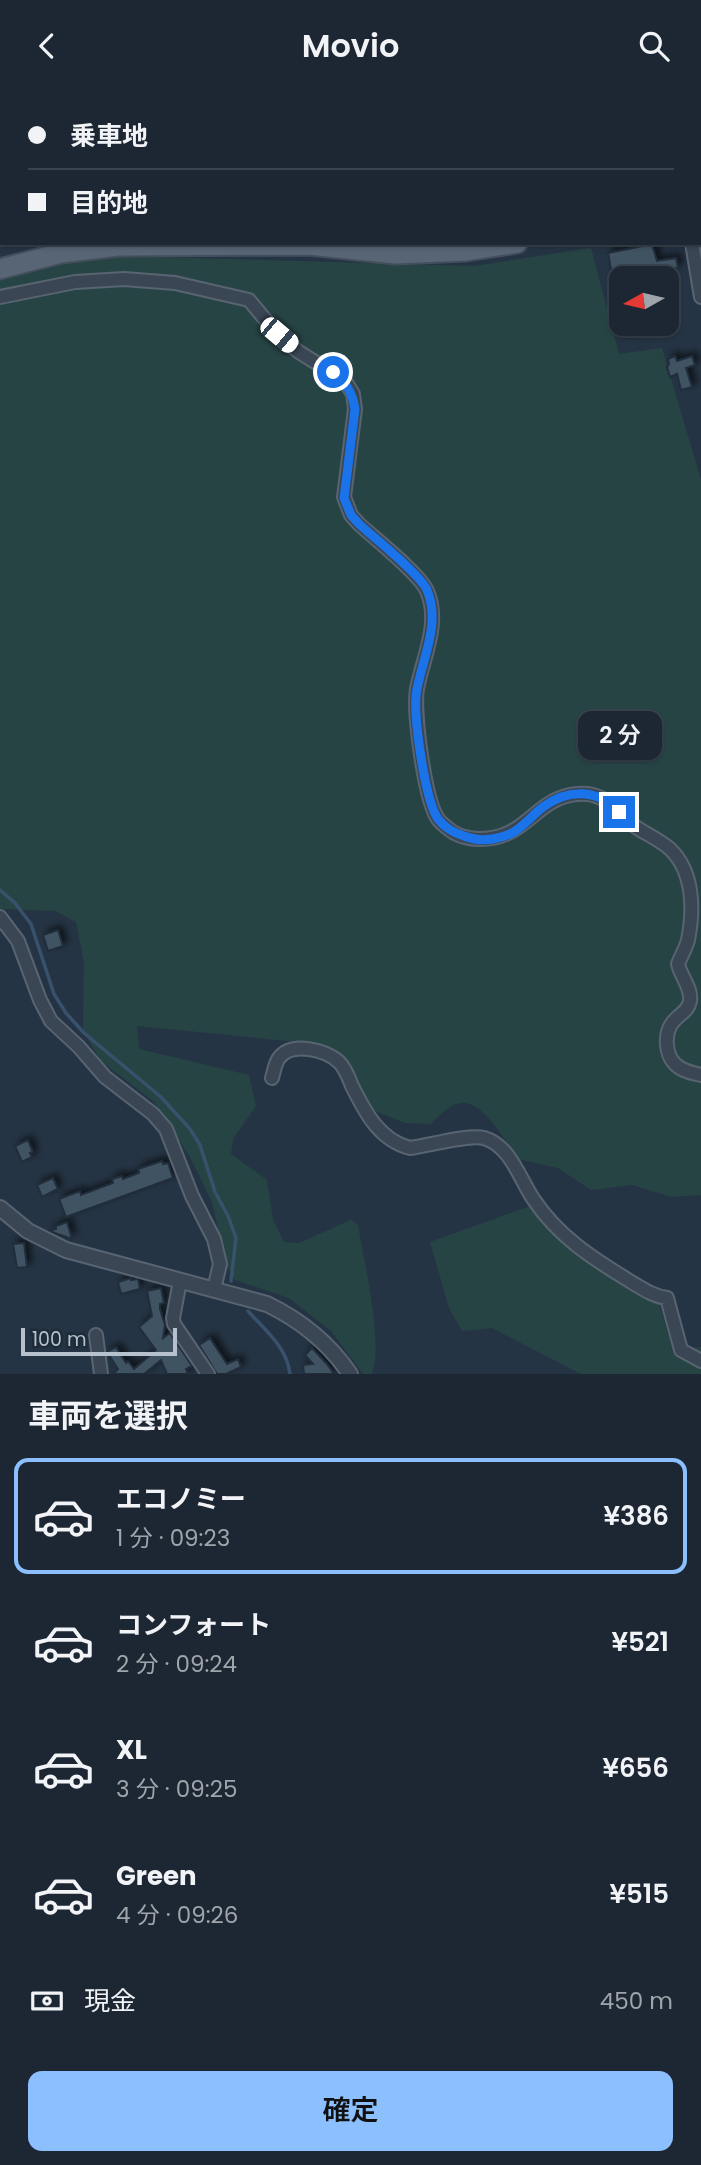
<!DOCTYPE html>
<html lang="ja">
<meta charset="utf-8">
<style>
body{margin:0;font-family:Poppins,"Noto Sans JP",sans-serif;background:#252f3b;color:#f1f3f6;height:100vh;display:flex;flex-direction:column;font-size:26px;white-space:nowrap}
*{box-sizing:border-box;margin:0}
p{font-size:23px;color:#a0a5ac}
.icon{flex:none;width:38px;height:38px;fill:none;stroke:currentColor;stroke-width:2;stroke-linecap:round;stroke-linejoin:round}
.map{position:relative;height:1283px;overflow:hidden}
.details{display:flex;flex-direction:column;background:#1c2733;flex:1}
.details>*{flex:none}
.guide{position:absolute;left:0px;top:0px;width:702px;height:154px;box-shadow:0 2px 5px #0004,0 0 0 2px #3a444e;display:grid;align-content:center;height:154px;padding:0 28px;background:#1c2733}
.needle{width:46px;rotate:262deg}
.controls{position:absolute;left:609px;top:175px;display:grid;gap:14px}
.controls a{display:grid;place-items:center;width:70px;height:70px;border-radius:14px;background:#1c2733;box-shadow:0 2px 5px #0004,0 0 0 2px #3a444e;font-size:35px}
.scale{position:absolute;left:21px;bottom:18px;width:156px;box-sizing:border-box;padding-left:7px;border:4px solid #b7c1cd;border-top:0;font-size:19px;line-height:24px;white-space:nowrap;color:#b7c1cd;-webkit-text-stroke:5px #1e2b39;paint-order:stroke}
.end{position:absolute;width:32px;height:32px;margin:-16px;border:9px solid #1a73e8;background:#fff;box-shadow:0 0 0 4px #fff}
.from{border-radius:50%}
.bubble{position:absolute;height:49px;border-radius:14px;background:#1c2733;box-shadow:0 2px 5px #0004,0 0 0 2px #3a444e;font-size:23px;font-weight:600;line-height:49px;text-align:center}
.car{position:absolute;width:21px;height:42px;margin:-21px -10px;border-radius:9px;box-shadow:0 0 5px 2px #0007;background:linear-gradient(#fff 24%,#345 0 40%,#fff 0 76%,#345 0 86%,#fff 0)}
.guide b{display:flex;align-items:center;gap:24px;height:66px;font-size:26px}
.guide b+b{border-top:2px solid #3a444e}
.guide i{width:18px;height:18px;background:#f1f3f6}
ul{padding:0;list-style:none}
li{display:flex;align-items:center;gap:21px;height:116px;margin:0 14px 10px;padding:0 14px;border:4px solid transparent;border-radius:14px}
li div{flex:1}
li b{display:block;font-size:26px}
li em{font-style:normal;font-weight:600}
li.current{border-color:#8bbffe}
li>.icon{width:63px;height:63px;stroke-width:1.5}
h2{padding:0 28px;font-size:32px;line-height:84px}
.pay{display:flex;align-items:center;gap:18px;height:77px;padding:0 28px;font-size:26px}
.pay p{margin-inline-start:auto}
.cta{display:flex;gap:14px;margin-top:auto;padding:14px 28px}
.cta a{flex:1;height:80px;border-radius:14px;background:#8bbffe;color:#111;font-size:28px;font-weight:600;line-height:80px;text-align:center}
header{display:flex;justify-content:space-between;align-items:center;height:91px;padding:0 28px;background:#1c2733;font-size:32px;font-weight:600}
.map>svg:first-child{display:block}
</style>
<header><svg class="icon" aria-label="back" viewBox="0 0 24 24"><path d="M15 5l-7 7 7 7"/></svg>Movio<svg class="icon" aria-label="search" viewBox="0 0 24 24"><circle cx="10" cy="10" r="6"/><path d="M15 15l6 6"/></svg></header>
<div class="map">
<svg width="701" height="1283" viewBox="0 0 701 1283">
<defs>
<filter id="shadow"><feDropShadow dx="4.5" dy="-4.5" stdDeviation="3.5" flood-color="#0009"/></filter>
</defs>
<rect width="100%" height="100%" fill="#253444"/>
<path fill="#274445" d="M0,0H562L2,2V59Z
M591,157L619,263L662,257L701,389V1104L672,1106L632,1094L591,1099L558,1077L517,1068C506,1051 481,1004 456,1013C447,1015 437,1028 430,1033L405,1032L357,1013L333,964L298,951L137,935L139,958L249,984L256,1015L233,1048L231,1063L267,1089L273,1129L284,1151L299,1152L351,1129L358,1134C363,1165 385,1259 371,1283H363L331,1240L289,1207L235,1189L227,1176L212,1111L190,1066L153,1010L101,970L83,940L84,871L76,831L55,820L0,818V186L52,172L121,165L474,175Z
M533,1114L632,1199L658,1209L673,1260L701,1256V1283H581L492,1237L462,1240L449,1217L430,1151Z"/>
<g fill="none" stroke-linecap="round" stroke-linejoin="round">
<path stroke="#38516c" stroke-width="3.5" d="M0,799L15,812L31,833L54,903L66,922L84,942L161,1006L190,1038L200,1054L215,1101L228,1125L236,1147L231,1190
M248,1220C265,1239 287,1256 290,1283"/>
</g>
<path fill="#415363" stroke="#202d3b" stroke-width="2" filter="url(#shadow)" d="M652,153L657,170L676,167L678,177L661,180V187H621V209L617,210L608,162Z
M622,233H637L640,244L625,247Z
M675,265L677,270L692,265L695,274L686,277L692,296L681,299L677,283L670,286L667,276L669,273L668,268Z
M58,839L63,855L48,860L43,844Z
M28,1049L33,1061L30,1062L32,1066L22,1071L15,1055Z
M162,1070L163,1073L168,1072L173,1087L66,1126L59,1108L80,1100L81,1104L113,1092L112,1088L122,1085L123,1088L139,1082L138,1078Z
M53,1087L58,1098L42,1106L37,1094Z
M67,1131L72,1148L49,1140L56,1138V1135Z
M24,1152L27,1176L17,1177L13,1153Z
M131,1187V1189L138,1188L140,1198L121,1203L118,1191Z
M161,1197L164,1212L160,1213V1218L165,1234L163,1247L170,1242L192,1275L186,1278L188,1283H167L161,1269L144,1283H113L118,1278L107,1261L116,1256L126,1272L128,1270L134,1278L156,1259L139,1236L152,1225L147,1200Z
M210,1247L227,1273L238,1268L241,1276L226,1283H217L199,1254Z
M312,1257L327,1273L334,1283H304L303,1274L313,1273L305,1264Z"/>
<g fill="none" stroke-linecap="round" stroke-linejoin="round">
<defs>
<path id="minor" d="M669,2L678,0
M692,152L701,206
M0,206L75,191L124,188L175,192L249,209L279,245L299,261L345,290L353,303L355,318L344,406L351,424L359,433C374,447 420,483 427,500C441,532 423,566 417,598C413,621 425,710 438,728C441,732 446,736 450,739C457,745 470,748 479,748C527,749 534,707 577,703C606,701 611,717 630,732C643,742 659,748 670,758C694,781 694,819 688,849C686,857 681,865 678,873C681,886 692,897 690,910C688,921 679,923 673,931C664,942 665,963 675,973C682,980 692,982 701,984
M0,826L18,850L40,909L51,930L79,956L105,986L153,1023L166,1038L192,1105L214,1148L220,1173L214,1198
M272,987C274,981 275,972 279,967C292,950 326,959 339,971C345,977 349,987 352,995C365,1021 379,1049 410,1057C427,1055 469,1043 484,1047C511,1055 520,1089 534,1109C558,1145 592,1167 628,1189C640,1196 652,1205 667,1207L681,1259L701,1270
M180,1190L173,1227L174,1233L208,1283
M96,1244L101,1283"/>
<path id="tertiary" d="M0,1117L28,1140L66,1159L267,1213C300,1229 329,1252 350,1283"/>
<path id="primary" d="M700,131H701
M0,178L61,162L118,155L309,154L396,163L465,160L517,152"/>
</defs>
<use href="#minor" stroke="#586471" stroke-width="16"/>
<use href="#tertiary" stroke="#586471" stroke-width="18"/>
<use href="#primary" stroke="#434f5d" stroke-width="23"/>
<use href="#minor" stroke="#3a4654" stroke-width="12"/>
<use href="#tertiary" stroke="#3a4654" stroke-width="14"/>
<use href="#primary" stroke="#586574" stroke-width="19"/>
</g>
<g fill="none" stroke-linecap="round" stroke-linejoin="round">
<path stroke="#1a73e8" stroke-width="9" d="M333,281C346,292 352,300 355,318L344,407L351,424L359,433C374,447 420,483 427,499C441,532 423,566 417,598C412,621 425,709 438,728C445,737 454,742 464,745C479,751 496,749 510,743C523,737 532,724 543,716C568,697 598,698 619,721"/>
</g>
</svg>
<div class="controls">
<a><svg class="needle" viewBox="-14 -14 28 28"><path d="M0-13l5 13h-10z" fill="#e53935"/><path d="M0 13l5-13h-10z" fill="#a0a5ac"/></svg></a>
</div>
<div class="scale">100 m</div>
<i class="end from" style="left:333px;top:281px"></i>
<i class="end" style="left:619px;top:721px"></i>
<div class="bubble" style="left:578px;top:620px;width:84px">2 分</div>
<i class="car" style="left:279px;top:244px;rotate:130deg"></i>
<div class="guide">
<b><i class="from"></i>乗車地</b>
<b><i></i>目的地</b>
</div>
</div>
<section class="details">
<h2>車両を選択</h2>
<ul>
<li class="current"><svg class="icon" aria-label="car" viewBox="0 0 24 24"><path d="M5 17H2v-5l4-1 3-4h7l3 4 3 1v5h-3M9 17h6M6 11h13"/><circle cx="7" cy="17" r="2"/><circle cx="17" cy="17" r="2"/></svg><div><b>エコノミー</b><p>1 分 · 09:23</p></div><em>¥386</em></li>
<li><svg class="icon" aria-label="car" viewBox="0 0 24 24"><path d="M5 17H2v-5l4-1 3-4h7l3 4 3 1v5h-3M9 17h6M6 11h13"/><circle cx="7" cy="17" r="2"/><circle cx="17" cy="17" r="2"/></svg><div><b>コンフォート</b><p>2 分 · 09:24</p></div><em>¥521</em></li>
<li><svg class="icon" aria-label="car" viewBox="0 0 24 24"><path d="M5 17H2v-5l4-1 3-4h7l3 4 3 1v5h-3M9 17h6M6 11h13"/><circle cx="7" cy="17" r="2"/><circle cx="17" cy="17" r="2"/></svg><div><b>XL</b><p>3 分 · 09:25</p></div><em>¥656</em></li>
<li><svg class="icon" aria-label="car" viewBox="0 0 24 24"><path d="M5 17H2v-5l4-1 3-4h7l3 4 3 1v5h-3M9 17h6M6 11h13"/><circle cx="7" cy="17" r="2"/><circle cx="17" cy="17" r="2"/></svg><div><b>Green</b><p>4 分 · 09:26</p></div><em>¥515</em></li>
</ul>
<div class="pay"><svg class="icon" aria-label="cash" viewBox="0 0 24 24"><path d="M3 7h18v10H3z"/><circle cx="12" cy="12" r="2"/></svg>現金<p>450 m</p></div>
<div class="cta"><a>確定</a></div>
</section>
